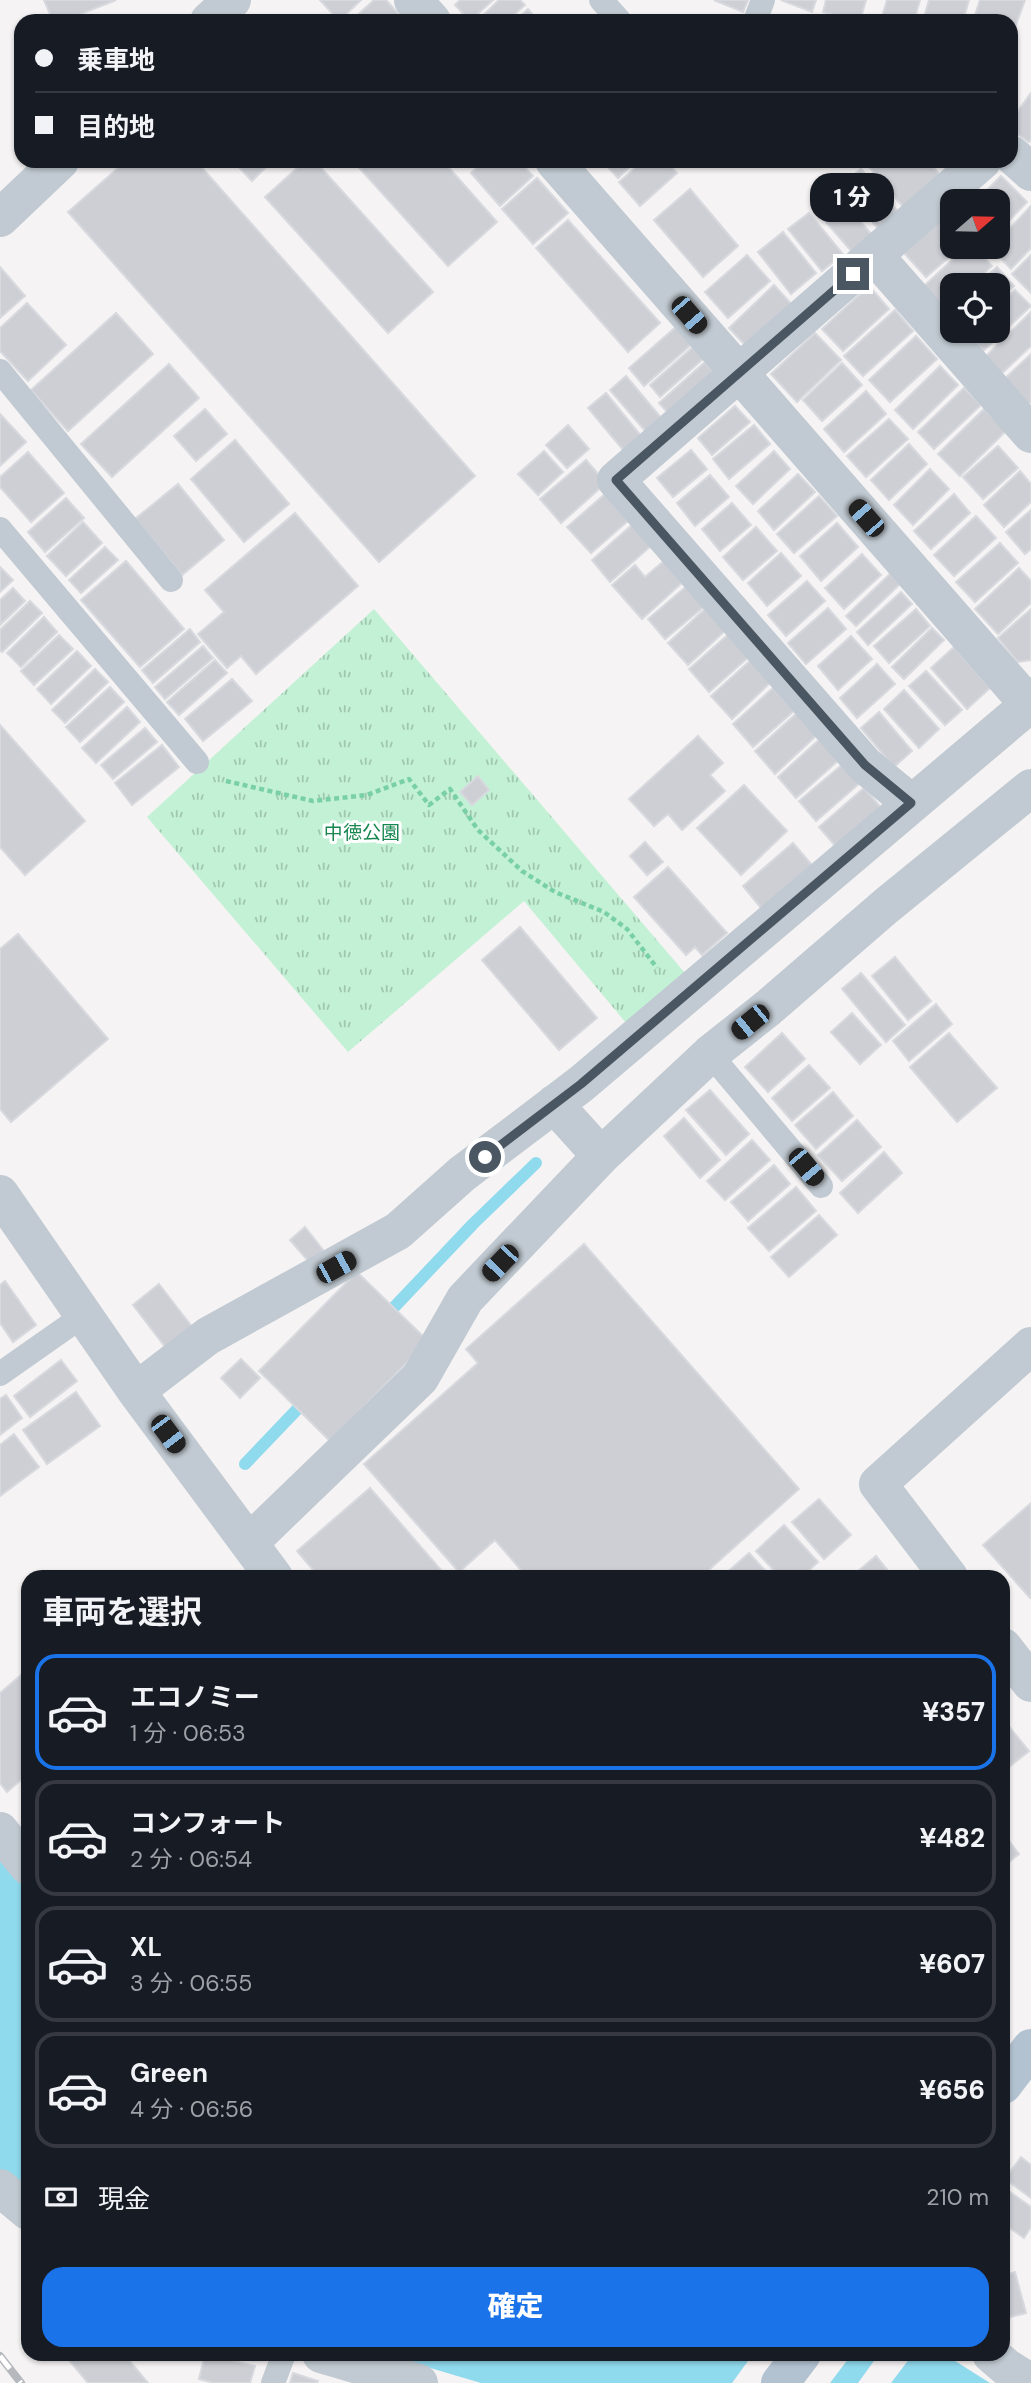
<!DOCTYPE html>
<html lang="ja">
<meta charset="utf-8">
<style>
body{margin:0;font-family:"DM Sans","Noto Sans JP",sans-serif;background:#20242c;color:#f1f3f6;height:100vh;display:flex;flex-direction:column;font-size:26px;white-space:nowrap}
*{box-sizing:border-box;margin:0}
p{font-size:23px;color:#9ea1a6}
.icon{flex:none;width:38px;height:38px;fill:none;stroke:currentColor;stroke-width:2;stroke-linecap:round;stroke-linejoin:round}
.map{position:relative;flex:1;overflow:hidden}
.sheet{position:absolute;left:21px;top:1570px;width:989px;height:791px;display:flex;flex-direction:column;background:#171b24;border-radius:21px;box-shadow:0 2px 5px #0004}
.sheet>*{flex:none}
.hud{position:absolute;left:14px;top:14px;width:1004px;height:154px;border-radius:21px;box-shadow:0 2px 5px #0004;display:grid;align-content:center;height:154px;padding:0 21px;background:#171b24}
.needle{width:46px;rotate:70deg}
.fabs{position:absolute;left:940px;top:189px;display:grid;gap:14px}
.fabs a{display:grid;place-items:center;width:70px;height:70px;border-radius:14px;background:#171b24;box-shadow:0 2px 5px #0004;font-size:35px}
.end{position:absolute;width:32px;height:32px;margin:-16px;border:9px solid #4a5661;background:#fff;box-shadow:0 0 0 4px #fff}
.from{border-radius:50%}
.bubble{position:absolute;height:49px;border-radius:21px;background:#171b24;box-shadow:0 2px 5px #0004;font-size:23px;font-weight:800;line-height:49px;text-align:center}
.car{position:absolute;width:21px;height:42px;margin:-21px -10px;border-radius:9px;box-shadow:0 0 5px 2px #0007;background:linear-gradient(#222 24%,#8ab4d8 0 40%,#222 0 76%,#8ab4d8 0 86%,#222 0)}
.hud b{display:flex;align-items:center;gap:24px;height:66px;font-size:26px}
.hud b+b{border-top:2px solid #363941}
.hud i{width:18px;height:18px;background:#f1f3f6}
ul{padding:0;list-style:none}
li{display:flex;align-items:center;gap:21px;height:116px;margin:0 14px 10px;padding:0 7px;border:4px solid #363941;border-radius:21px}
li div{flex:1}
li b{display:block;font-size:26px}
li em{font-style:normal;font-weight:800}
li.current{border-color:#1a73e8}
li>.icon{width:63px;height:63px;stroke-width:1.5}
h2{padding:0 21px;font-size:32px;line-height:84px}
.pay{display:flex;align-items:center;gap:18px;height:77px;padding:0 21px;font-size:26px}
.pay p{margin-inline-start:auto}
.primary-button{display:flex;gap:14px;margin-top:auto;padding:14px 21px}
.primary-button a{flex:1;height:80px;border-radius:21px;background:#1a73e8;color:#fff;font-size:28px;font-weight:800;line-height:80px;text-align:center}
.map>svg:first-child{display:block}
</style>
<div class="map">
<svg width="1031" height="2383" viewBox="0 0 1031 2383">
<defs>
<pattern id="park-tufts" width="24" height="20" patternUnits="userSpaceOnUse" patternTransform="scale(1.75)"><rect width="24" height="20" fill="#c3f1d5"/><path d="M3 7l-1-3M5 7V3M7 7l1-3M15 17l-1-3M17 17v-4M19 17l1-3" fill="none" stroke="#a0c6b0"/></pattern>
</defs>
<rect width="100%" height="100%" fill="#f5f3f3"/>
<path fill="url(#park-tufts)" d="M374,609L685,973L627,1024L524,901L348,1052L147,817Z"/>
<path fill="#90daee" d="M0,1857L28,1890V2194L0,2170Z
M383,2354H944L990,2383H481Z"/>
<path fill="#f5f3f3" d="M753,2354H852L830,2383H732Z
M879,2354H913L891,2383H858Z"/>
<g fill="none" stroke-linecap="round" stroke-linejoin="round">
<path stroke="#90daee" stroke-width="12" d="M382,1320L473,1224L536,1163
M245,1464L307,1399"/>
</g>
<path fill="#cdcfd5" stroke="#d7d9de" stroke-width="2" d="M44,0H116L63,21H53Z
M320,0H361L339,21Z
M374,0H386L405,21H351Z
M460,0H493L470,21L455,5Z
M499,0H520L525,5L507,21H477Z
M714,0H748L743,12Z
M781,0H816L812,12Z
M826,0H866L860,21L823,12Z
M887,0H920L914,21L881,20Z
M929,0H969L963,21H923Z
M980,0H1025L1012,36V21H973Z
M528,9L538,21H515Z
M1031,93V139L1029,142L1012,130V119Z
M126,161H196L475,476L379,562L68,212Z
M233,161H272L252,181Z
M305,161H315L433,292L388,333L265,197Z
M353,161H443L497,222L448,266Z
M484,161H519L533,176L500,206L471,173Z
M602,161H636L618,178Z
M643,161H666L677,173L640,206L619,182Z
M864,161H928L941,176L904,208Z
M861,169L901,215L881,232L841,185Z
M1001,176L1027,202L998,232V201H976Z
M537,178L568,213L533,244L502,209Z
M831,188L873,236L853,253L812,206Z
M690,189L738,246L703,277L654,220Z
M1031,206V248L1011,269L991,248L998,247V241Z
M809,213L843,254L822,271L788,229Z
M949,213L952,217V247H961L926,277L904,253Z
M568,220L660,323L628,352L536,248Z
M783,232L816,273L791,294L758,252Z
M966,247H974L992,266L971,285H952V302L945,309L924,286Z
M747,255L770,281L728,318L705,292Z
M1031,255V293L1012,274Z
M0,267L25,296L0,318Z
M997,267L1014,286L998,301V285H976Z
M774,285L794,307L749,349L729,328Z
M869,286L889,309L843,351L822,329Z
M1015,290L1031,306L983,351L967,334L971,331H998V306Z
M27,303L66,345L28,381L0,351V328Z
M895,310L913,331L863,376L844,356Z
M1031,312V346L1000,375L984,358Z
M116,313L153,354L68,431L31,390Z
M677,326L692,344L644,386L629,368Z
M815,333L841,360L797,402L771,374Z
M916,336L937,359L890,402L869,380Z
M693,347L703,359L660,397L650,385Z
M1031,354V402L1025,407L1001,382Z
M705,362L716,375L671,416L659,403Z
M842,363L862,385L822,421L803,400Z
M169,364L199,398L112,477L81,444Z
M940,366L958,385L913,429L895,410Z
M626,376L662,419L647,433L610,390Z
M964,388L981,405L934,449L918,432Z
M866,391L886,414L844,452L824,429Z
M606,393L641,436L624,451L588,408Z
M735,406L750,422L712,455L698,438Z
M205,409L227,434L196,461L174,436Z
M984,409L1006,431L960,476L938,454Z
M0,414L26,442L0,466Z
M889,419L908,439L866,477L847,456Z
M568,425L589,449L567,468L546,445Z
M754,425L770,444L729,479L713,459Z
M235,440L289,504L244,542L191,479Z
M909,444L927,464L889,500L871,480Z
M998,446L1018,468L983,499L963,477Z
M691,450L707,469L673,497L657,478Z
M544,451L563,472L538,495L518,474Z
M774,451L790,469L753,504L736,486Z
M28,452L64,493L31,522L0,487V477Z
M586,460L606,483L561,523L540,499Z
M930,469L949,489L913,525L894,505Z
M1020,471L1031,484V502L1004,527L984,505Z
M798,474L815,492L774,530L758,511Z
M710,475L729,497L695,526L677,503Z
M178,484L224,540L182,575L135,519Z
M605,494L628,521L591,553L567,527Z
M954,494L970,513L931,549L914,531Z
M819,496L837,516L794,553L777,534Z
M66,498L84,518L45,552L28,532Z
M732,503L751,525L720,551L702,529Z
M1031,510V549L1025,554L1006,532Z
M295,513L358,586L256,674L241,656L227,668L198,634L224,612L205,590Z
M976,516L996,538L954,576L934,555Z
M83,522L102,543L66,576L47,556Z
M837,523L858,547L821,581L800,556Z
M633,524L652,545L610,582L592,560Z
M756,527L777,551L743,580L723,557Z
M1000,543L1018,563L975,602L956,582Z
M105,547L118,560L81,593L69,580Z
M781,553L801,576L767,606L748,583Z
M862,554L881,575L844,609L825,588Z
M126,561L184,629L140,667L81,600Z
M664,561L683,582L642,619L612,585L635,565L645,577Z
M0,567L13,580L0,592Z
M1019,568L1031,581V603L998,634L975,609Z
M890,574L900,584L856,626L846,616Z
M807,581L825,601L786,636L768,615Z
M688,585L706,605L665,639L648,619Z
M13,588L25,601L0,625V600Z
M901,592L912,604L868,645L857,632Z
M30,601L42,613L2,652L0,650V630Z
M706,608L726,630L688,665L668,643Z
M828,608L846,629L806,664L788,643Z
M916,609L930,626L889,663L874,646Z
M1031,609V660L1018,662L998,638Z
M44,617L57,632L21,667L7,653Z
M932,628L944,640L904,679L892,667Z
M190,629L200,642L153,683L142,670Z
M731,632L751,655L709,692L689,669Z
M59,635L73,649L34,685L21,671Z
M851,636L872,659L838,690L818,666Z
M203,646L213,658L165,699L155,687Z
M954,647L990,688L967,709L931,668Z
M77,651L91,666L51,704L37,689Z
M752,659L772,681L732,719L711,696Z
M215,660L227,673L179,715L167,702Z
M877,664L895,684L857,718L840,698Z
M95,669L108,682L65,723L52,710Z
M926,671L962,710L945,725L909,686Z
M232,679L252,701L203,741L185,719Z
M110,687L124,702L80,742L66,727Z
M773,688L794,711L753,747L733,724Z
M904,690L939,729L919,748L884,709Z
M127,707L140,722L96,763L82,748Z
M879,712L912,751L894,767L861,728Z
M797,713L817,735L775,774L755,751Z
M0,725L85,821L25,875L0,847Z
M145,728L157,742L113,779L101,765Z
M698,736L723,763L710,775L725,791L682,830L668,814L654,826L629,799Z
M821,738L840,759L796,798L778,777Z
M162,745L179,767L132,805L115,783Z
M844,763L861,782L816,821L799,801Z
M478,776L489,790L472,805L460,792Z
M744,785L787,831L741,875L697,828Z
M864,788L883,810L838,849L819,827Z
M645,842L663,862L647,875L630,856Z
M793,843L817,871L766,914L743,886Z
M668,867L727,933L702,955L695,947L686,955L634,897Z
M520,927L597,1018L559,1050L482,960Z
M18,934L108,1039L11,1122L0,1109V949Z
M895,957L931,1001L908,1020L872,976Z
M861,973L905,1025L886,1042L842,989Z
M936,1004L952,1024L909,1061L893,1041Z
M852,1013L881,1045L860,1064L831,1032Z
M782,1033L805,1059L768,1092L745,1067Z
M949,1033L997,1088L957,1122L910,1067Z
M809,1065L830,1088L792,1121L772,1098Z
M710,1090L749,1134L726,1155L686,1110Z
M833,1092L853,1116L816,1149L795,1125Z
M684,1118L720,1160L700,1178L664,1136Z
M857,1120L881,1147L842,1181L818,1155Z
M752,1140L770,1160L725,1200L707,1181Z
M884,1152L902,1173L858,1213L840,1193Z
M774,1165L790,1184L748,1221L731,1202Z
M796,1187L816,1211L769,1251L748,1228Z
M819,1215L837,1235L789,1277L771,1257Z
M305,1227L324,1251L310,1263L290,1240Z
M584,1244L799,1489L701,1577H527L495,1540L459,1572L364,1464L478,1363L466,1349Z
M357,1272L428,1341L330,1441L259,1371Z
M5,1281L36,1325L13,1342L0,1323V1285Z
M159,1284L193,1328L166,1348L133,1305Z
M241,1359L260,1378L240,1398L221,1378Z
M61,1360L77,1381L30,1417L14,1396Z
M76,1392L100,1426L47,1464L23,1430Z
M6,1395L22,1418L0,1435V1399Z
M14,1434L39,1467L0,1496V1445Z
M370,1488L447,1577H319L297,1551Z
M819,1499L851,1535L824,1559L792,1522Z
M1031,1503V1598H1030L983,1545Z
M784,1525L818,1562L802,1577H780L756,1551Z
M749,1553L771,1577H724L723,1576Z
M876,1556L893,1577H851Z
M28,1669V1774L7,1792L0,1783V1693Z
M1003,1719L1029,1751L1009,1767L1003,1760Z
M1003,1833L1019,1854L1003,1867Z
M1021,2157L1031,2165V2198L1005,2179Z
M1003,2187L1031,2207V2227L1024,2238L1003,2223Z
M1015,2272L1026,2313L1003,2319V2276Z
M64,2354H124L148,2383H88Z
M205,2354L255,2366L250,2383H214L199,2379Z
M293,2373L318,2381L317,2383H290Z"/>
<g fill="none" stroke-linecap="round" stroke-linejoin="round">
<path stroke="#7ad0a6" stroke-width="4.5" stroke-dasharray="5 3.5" stroke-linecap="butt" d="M226,781L313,801L367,795L409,779L429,805L450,789L478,830L522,871L555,892L604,912L627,929L657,968"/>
<path stroke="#c1cad2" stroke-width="24" d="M601,0L620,21
M755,21L763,0
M0,371L171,580
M0,529L197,762
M710,1054L821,1186
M0,1374L84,1315
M273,2383L284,2354"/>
<path stroke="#c1cad2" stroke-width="38" d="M413,0L432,21
M209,21L232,0
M1012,155L1031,172
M554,161L1031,707
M0,218L60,161
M874,255L1031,434
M911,803L865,765L616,480L982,161
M554,1104L601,1156
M0,1194L136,1391L274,1577
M136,1391L208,1336L398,1231L462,1174L581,1084L1031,703
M250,1542L420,1378L465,1299L601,1156L710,1054L768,1008L886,906L1031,788
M949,1577L878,1484L1031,1346
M1003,1647L1031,1683
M0,1831L28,1866
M0,2188L28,2211
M321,2354L419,2383
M991,2354L1006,2367L1031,2383"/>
<path stroke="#b3c2d1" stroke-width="38" d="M1003,2085L1031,2048
M780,2383L802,2354"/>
<defs>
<path id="rail" d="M0,2356L21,2383"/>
</defs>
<use href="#rail" stroke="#b5b8bd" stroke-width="8"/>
<use href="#rail" stroke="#fff" stroke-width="5" stroke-dasharray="16" stroke-linecap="butt"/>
</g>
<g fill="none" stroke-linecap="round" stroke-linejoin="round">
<path stroke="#4a5661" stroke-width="9" d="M485,1157L581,1084L911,803L865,765L616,480L853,274"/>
</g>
<g text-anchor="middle" stroke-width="6" stroke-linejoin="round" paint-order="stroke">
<g font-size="19" fill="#17864f" stroke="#fff">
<text x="362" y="839">中徳公園</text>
</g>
</g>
</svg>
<div class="fabs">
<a><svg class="needle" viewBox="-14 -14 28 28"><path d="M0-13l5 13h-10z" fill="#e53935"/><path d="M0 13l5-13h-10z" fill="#9ea1a6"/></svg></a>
<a><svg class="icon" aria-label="locate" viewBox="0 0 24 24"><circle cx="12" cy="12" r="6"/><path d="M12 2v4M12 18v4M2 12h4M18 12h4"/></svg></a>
</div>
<i class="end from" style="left:485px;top:1157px"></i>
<i class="end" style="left:853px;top:274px"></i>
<div class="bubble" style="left:810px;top:173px;width:84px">1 分</div>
<i class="car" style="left:689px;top:315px;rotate:139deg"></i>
<i class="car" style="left:866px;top:518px;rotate:319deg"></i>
<i class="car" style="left:750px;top:1022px;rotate:231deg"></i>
<i class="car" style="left:806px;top:1167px;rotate:140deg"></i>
<i class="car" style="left:500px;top:1263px;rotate:224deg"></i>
<i class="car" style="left:336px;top:1267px;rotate:61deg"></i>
<i class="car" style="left:168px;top:1434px;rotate:143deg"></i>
<div class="hud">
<b><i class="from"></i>乗車地</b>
<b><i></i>目的地</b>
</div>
<section class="sheet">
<h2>車両を選択</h2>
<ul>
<li class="current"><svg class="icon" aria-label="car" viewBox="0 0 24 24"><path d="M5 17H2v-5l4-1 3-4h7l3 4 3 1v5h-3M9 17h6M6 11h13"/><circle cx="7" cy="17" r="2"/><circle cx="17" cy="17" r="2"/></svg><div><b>エコノミー</b><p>1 分 · 06:53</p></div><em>¥357</em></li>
<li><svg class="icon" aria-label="car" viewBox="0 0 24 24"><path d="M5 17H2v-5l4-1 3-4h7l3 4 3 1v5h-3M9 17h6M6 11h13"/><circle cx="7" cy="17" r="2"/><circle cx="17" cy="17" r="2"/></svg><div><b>コンフォート</b><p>2 分 · 06:54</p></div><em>¥482</em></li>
<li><svg class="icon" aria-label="car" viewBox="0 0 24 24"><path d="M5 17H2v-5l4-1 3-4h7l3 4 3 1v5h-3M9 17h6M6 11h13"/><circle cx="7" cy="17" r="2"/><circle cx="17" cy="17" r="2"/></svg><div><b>XL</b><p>3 分 · 06:55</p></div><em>¥607</em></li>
<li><svg class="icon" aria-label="car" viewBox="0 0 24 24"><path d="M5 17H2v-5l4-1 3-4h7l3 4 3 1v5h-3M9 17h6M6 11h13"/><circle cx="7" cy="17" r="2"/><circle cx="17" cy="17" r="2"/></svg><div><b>Green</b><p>4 分 · 06:56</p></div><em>¥656</em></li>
</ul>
<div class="pay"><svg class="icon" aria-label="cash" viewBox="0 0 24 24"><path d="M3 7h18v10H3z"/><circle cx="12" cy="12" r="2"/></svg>現金<p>210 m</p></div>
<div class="primary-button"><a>確定</a></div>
</section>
</div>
